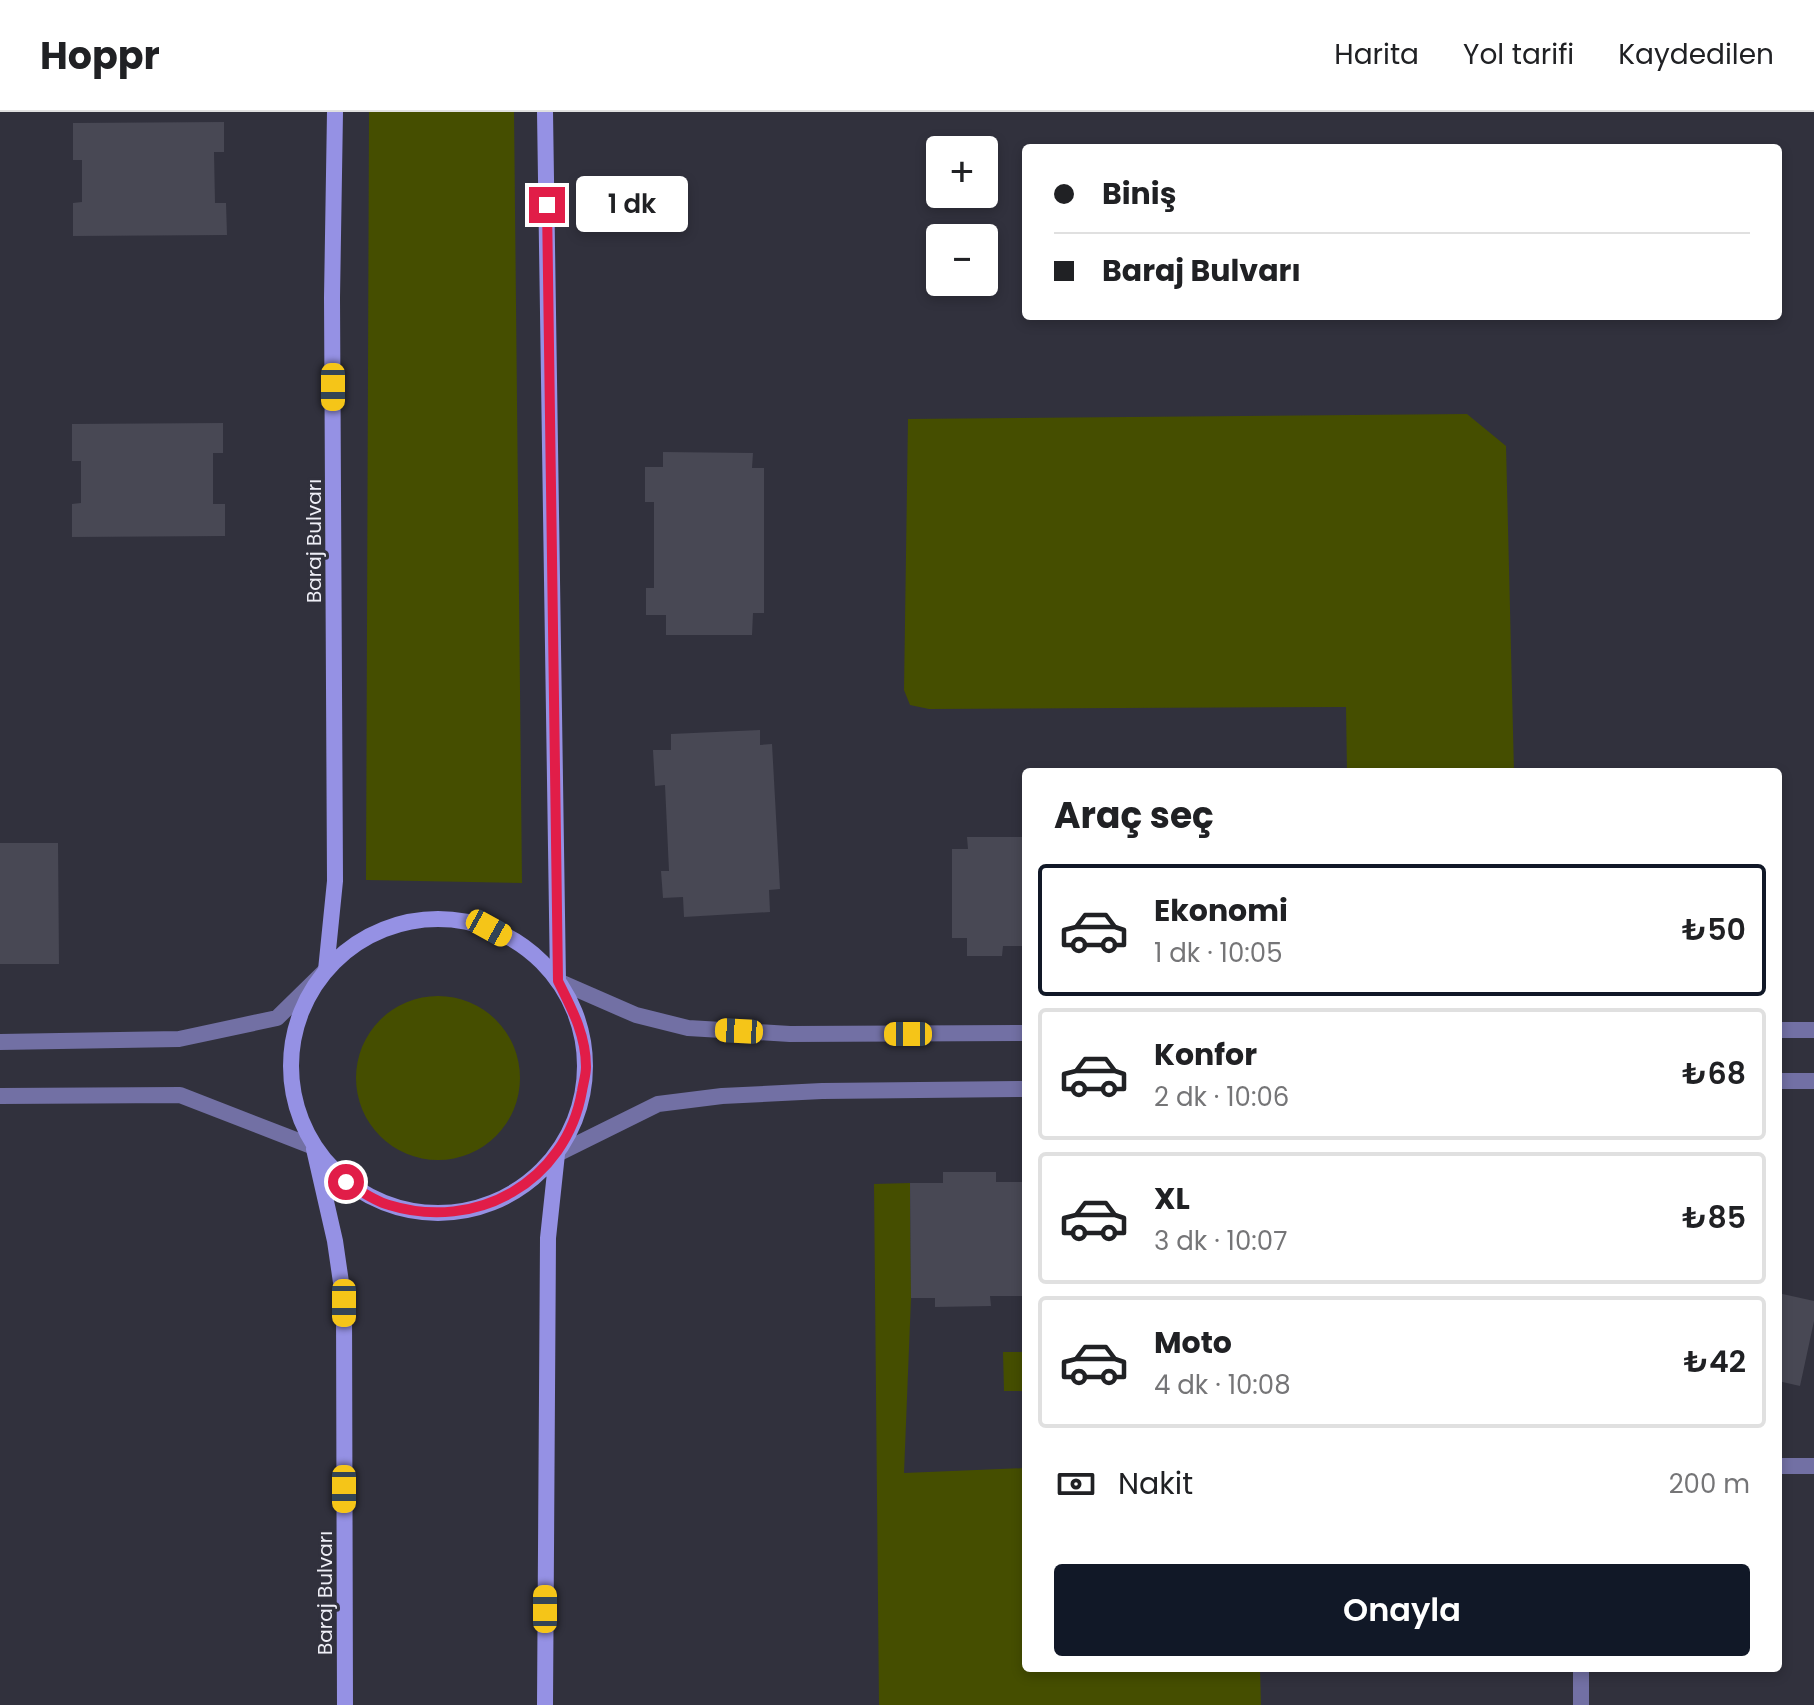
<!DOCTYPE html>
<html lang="tr">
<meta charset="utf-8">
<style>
body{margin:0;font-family:Poppins,sans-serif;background:#f6f6f6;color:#202124;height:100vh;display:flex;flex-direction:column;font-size:30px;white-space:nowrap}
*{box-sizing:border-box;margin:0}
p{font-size:26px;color:#757577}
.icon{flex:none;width:44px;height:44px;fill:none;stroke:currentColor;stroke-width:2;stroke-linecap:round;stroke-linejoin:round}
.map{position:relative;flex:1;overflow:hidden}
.panel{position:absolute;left:1022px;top:656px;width:760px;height:904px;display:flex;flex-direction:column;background:#fff;border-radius:8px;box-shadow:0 4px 12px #0003}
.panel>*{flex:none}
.hud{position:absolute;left:1022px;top:32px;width:760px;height:176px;border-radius:8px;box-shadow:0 4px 12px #0003;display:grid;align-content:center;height:176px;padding:0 32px;background:#fff}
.fabs{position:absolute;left:926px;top:24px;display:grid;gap:16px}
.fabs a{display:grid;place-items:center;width:72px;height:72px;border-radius:8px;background:#fff;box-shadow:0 4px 12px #0003;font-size:40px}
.end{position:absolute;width:36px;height:36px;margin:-18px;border:10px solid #e11d48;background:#fff;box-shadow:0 0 0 4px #fff}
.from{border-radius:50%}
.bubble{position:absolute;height:56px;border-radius:8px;background:#fff;box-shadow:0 4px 12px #0003;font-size:26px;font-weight:600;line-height:56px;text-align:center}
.car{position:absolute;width:24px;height:48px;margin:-24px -12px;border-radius:10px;box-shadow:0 0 6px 2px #0007;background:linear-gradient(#f5c518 24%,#345 0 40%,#f5c518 0 76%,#345 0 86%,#f5c518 0)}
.hud b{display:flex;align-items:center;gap:28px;height:76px;font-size:30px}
.hud b+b{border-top:2px solid #e0e0e0}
.hud i{width:20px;height:20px;background:#202124}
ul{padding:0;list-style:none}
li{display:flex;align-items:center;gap:24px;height:132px;margin:0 16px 12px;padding:0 16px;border:4px solid #e0e0e0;border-radius:8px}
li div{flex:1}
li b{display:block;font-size:30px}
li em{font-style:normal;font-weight:600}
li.selected{border-color:#111827}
li>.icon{width:72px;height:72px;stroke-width:1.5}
h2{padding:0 32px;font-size:36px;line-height:96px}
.pay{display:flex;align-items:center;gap:20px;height:88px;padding:0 32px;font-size:30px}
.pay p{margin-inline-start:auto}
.primary-button{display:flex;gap:16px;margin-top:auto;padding:16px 32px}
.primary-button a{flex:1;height:92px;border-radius:8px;background:#111827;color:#fff;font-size:32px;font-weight:600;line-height:92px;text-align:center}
header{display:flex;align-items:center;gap:48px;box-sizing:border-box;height:112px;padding:0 40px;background:#fff;border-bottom:2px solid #e0e0e0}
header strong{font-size:38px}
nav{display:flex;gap:44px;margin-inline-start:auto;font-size:28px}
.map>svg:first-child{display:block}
</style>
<header>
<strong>Hoppr</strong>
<nav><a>Harita</a><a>Yol tarifi</a><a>Kaydedilen</a></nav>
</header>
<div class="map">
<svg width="1814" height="1593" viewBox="0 0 1814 1593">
<rect width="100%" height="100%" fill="#31313d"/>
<path fill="#454e00" d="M369,0H514L522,771L366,768Z
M1467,302L1506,334L1514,660H1347L1346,595L929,597L910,593L904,578L908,307Z
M356 966a82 82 0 1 1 164 0a82 82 0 1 1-164 0Z
M910,1071L911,1186L904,1361L1026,1356V1556H1260L1261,1593H879L874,1072Z
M1003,1240H1026V1279H1004Z"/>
<path fill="#484854" d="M224,10V40H214L215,91H226L227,123L73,124V91L82,90V48H73V11Z
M223,311V341H213V392H225V424L72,425V392L81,391V349H72V312Z
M663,340L753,341L752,356H764V501H753L752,523H666V503H646V476H654V390H645V355H663Z
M760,618V633L772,632L780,777L769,778L770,800L684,805L683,785L663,786L661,759H669L665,673L655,674L653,638H671V622Z
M967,725H1026V834H1003L1002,844H967V826H952V737H968Z
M0,731H58L59,852H0Z
M943,1060H996V1070H1025L1026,1184H990L991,1194L935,1195V1186H911L910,1071H943Z
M1778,1181L1814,1189V1209L1800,1274L1778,1269Z"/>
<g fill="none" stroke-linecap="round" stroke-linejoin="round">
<path stroke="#7270a4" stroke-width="16" d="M1778,1354H1814
M1581,1556V1593"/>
<path stroke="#7270a4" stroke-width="16" d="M558,869L636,903L688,916L790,922L1026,921
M1778,918H1814
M0,930L179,927L277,906L326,858
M1778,969H1814
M0,984L180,983L314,1035
M557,1042L658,992L722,984L822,979L1026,977"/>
<path stroke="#9591e4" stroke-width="16" d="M545,0L558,869
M291 954a147 147 0 1 1 294 0a147 147 0 1 1-294 0Z
M326,858L335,769L332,186L335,0
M314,1037L335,1129L344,1191L345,1593
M545,1593L548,1126L557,1042"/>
</g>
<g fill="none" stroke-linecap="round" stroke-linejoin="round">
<path stroke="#e11d48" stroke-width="10" d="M346,1070C359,1078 374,1089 389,1093C476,1120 566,1070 582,979C583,972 586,963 586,955C586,923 572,897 558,869L547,93"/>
</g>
<g text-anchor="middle" stroke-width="6" stroke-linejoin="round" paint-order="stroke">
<g font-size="20" fill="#eeeef6" stroke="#31313d">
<text transform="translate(314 429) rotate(-90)" y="7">Baraj Bulvarı</text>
<text transform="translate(325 1481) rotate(-90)" y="7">Baraj Bulvarı</text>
</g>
</g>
</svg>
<div class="fabs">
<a>+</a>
<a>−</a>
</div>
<i class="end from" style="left:346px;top:1070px"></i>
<i class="end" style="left:547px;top:93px"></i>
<div class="bubble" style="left:576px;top:64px;width:112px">1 dk</div>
<i class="car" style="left:333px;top:275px;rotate:180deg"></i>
<i class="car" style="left:489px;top:816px;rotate:119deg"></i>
<i class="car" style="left:739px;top:919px;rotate:273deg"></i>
<i class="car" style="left:908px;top:922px;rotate:270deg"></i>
<i class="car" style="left:344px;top:1191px;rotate:180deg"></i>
<i class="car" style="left:344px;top:1377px;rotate:180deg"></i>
<i class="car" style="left:545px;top:1497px;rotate:0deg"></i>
<div class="hud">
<b><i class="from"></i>Biniş</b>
<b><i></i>Baraj Bulvarı</b>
</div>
<section class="panel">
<h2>Araç seç</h2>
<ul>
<li class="selected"><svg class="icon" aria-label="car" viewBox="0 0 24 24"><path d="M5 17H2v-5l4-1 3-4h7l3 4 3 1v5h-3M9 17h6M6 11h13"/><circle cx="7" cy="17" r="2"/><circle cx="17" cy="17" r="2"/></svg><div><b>Ekonomi</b><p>1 dk · 10:05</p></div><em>₺50</em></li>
<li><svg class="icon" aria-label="car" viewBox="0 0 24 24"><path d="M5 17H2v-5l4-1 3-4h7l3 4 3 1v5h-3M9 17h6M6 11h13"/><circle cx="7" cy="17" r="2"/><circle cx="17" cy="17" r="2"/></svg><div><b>Konfor</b><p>2 dk · 10:06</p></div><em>₺68</em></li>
<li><svg class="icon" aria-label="car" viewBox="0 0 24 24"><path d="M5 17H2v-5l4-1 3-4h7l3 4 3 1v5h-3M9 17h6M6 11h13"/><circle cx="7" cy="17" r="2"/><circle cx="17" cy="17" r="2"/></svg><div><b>XL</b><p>3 dk · 10:07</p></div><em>₺85</em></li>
<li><svg class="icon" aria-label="car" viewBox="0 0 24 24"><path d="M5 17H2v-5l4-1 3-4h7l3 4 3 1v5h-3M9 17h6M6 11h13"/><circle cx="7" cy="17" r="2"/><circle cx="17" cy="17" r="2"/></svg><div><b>Moto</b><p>4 dk · 10:08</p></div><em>₺42</em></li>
</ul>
<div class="pay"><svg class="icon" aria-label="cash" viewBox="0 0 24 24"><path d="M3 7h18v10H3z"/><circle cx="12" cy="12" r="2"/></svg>Nakit<p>200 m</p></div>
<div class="primary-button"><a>Onayla</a></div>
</section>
</div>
